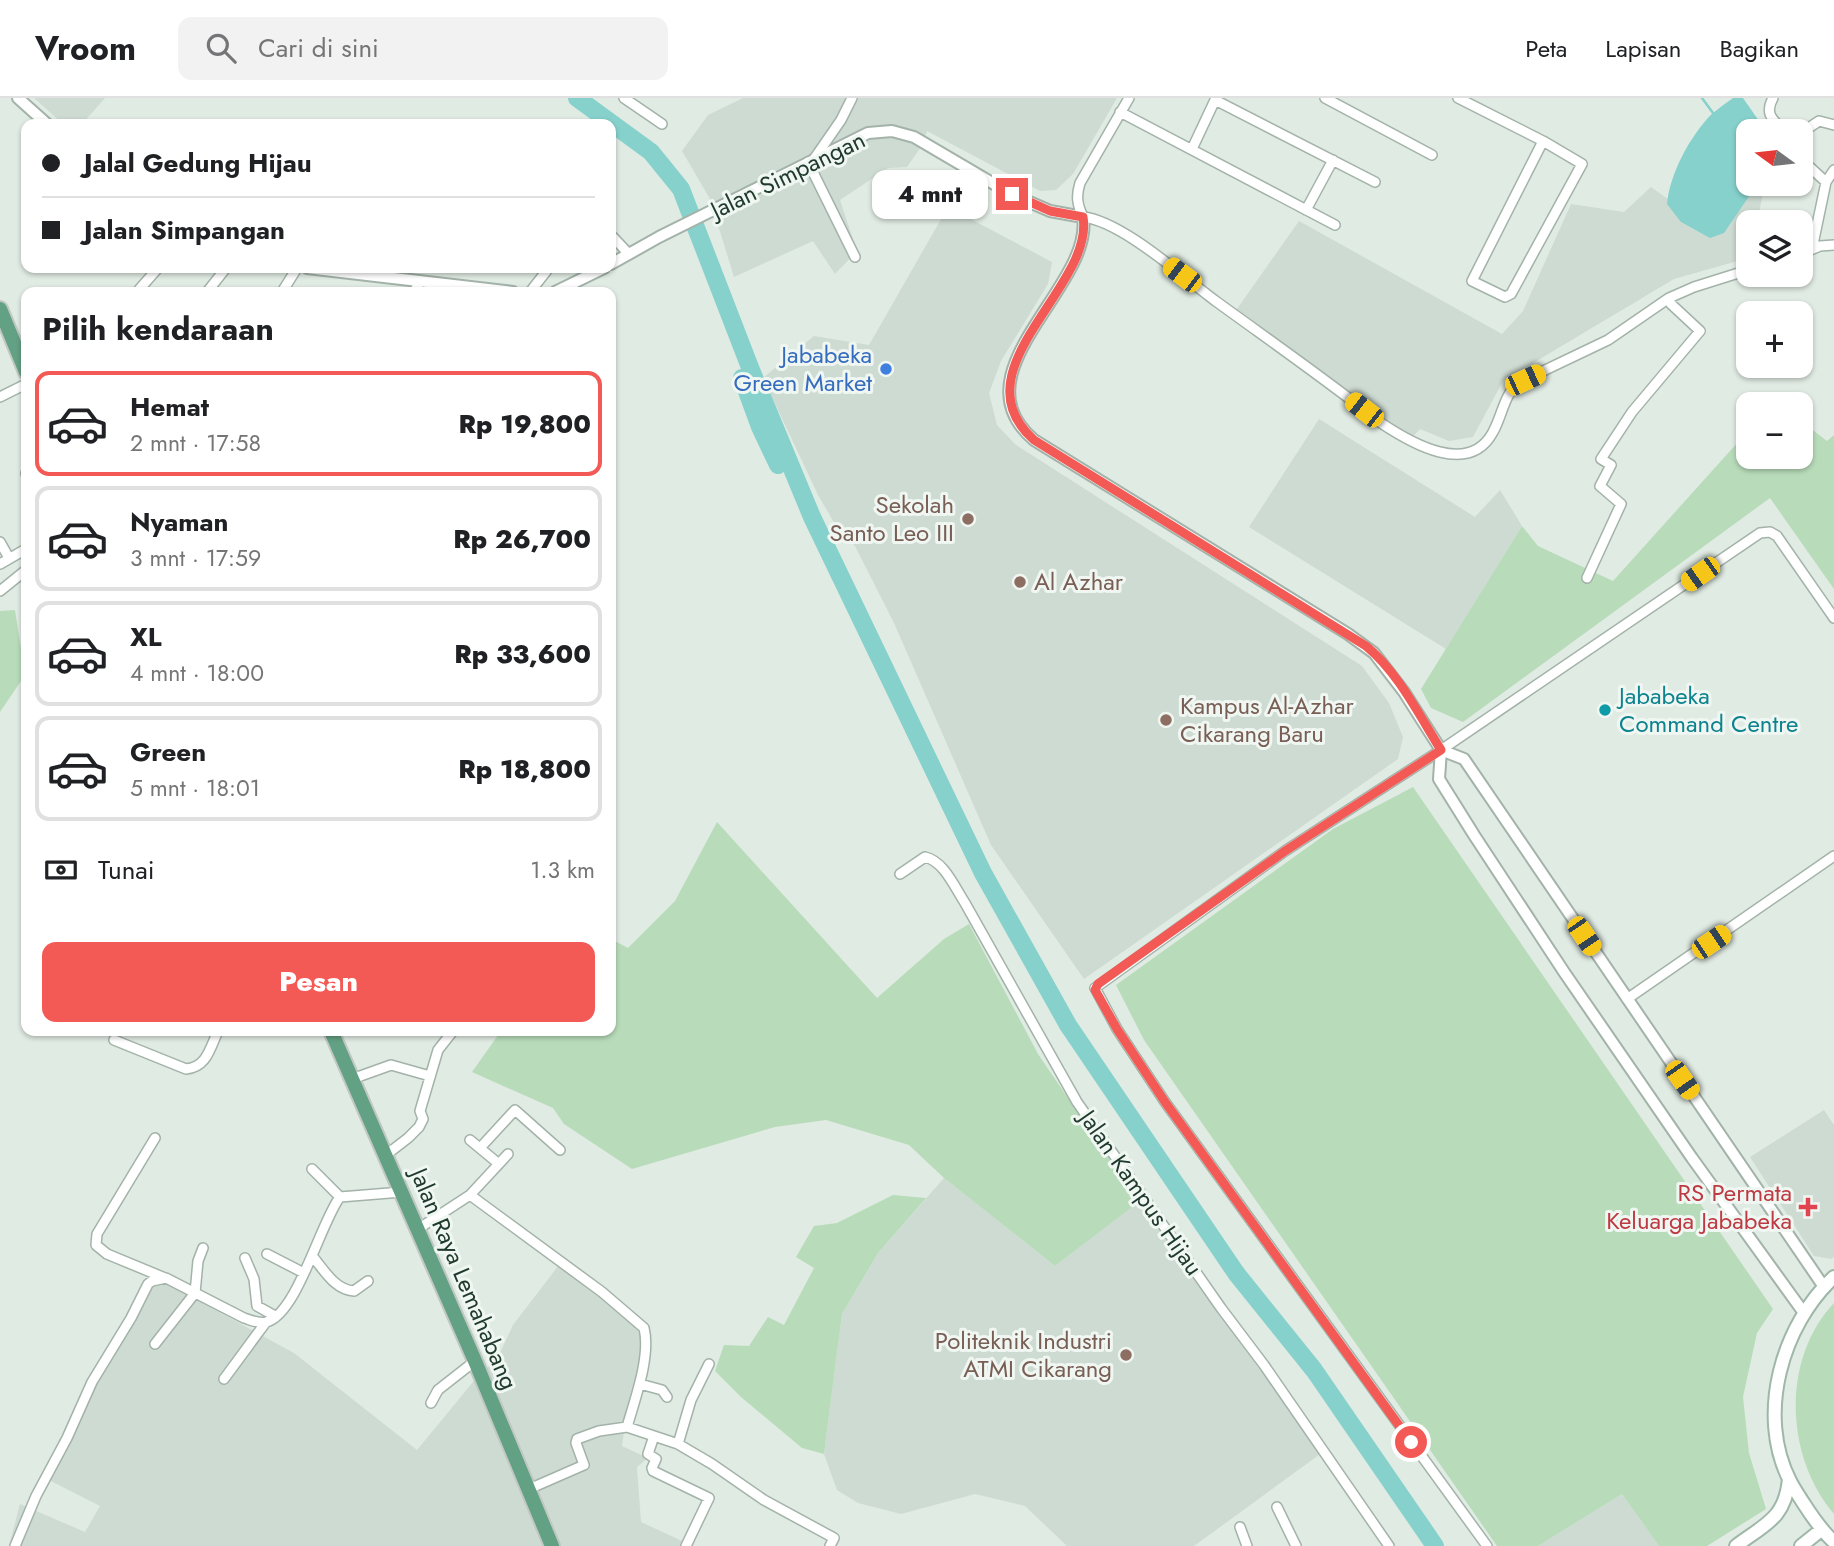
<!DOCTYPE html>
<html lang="id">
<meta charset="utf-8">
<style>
body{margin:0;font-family:Jost,sans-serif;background:#f2f2f2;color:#202124;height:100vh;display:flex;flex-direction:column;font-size:26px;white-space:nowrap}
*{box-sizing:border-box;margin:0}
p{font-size:23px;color:#757577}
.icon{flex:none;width:38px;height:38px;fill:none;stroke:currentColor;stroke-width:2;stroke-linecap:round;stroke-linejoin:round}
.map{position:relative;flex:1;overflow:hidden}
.drawer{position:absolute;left:21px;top:189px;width:595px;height:749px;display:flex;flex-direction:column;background:#fff;border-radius:14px;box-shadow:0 2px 5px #0004}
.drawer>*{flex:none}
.guide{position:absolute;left:21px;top:21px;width:595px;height:154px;border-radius:14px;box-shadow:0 2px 5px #0004;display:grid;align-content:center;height:154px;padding:0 21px;background:#fff}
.needle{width:46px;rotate:285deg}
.controls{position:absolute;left:1736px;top:21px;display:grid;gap:14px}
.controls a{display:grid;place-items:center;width:77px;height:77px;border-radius:14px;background:#fff;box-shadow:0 2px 5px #0004;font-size:35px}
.end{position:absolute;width:32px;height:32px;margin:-16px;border:9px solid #f35955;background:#fff;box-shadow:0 0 0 4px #fff}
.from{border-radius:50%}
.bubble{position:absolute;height:49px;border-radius:14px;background:#fff;box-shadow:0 2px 5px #0004;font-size:23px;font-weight:800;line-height:49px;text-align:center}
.car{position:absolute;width:21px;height:42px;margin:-21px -10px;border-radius:9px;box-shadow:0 0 5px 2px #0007;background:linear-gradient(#f5c518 24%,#345 0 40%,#f5c518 0 76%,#345 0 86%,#f5c518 0)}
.guide b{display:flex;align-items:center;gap:24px;height:66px;font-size:26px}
.guide b+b{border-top:2px solid #e0e0e0}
.guide i{width:18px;height:18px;background:#202124}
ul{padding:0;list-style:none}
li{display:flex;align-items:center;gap:21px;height:105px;margin:0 14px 10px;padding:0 7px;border:4px solid #e0e0e0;border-radius:14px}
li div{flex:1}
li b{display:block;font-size:26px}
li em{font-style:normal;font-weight:800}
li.selected{border-color:#f35955}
li>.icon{width:63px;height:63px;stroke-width:1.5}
h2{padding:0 21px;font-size:32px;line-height:84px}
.pay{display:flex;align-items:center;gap:18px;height:77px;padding:0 21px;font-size:26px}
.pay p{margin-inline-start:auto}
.cta{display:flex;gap:14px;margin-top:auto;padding:14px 21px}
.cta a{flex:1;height:80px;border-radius:14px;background:#f35955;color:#fff;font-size:28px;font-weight:800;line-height:80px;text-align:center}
header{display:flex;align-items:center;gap:42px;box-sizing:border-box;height:98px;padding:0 35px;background:#fff;border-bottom:2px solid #e0e0e0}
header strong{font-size:33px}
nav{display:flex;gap:38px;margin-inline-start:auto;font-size:24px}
.search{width:490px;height:63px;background:#f2f2f2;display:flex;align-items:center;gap:18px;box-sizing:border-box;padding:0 24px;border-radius:14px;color:#757577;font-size:26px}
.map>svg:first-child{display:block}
</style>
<header>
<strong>Vroom</strong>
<div class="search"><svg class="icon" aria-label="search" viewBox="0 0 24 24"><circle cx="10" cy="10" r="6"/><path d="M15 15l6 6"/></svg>Cari di sini</div>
<nav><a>Peta</a><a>Lapisan</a><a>Bagikan</a></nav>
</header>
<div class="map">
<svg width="1834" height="1448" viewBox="0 0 1834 1448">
<rect width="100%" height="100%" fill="#e0ebe3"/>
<path fill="#cedbd2" d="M34,0H105L82,26H63Z
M743,0H1117L1073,76L1056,92L1040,93L927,33L921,49L907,69L888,70L840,102L857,153L835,176L813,143L734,179L710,101L682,53L708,17Z
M1748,86H1765L1757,124H1748V160L1674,181L1503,283L1473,339L1449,343L1420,331L1406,346L1232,218L1299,123L1502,236L1523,213L1571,106L1624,114L1651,89L1717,136Z
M948,109L1052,164L1048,186L1001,263L989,295L997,327L1016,347L1362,568L1389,605L1403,639L1398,661L1084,881L991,747L894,525L855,448L836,428L818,397L763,280L814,238L869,247Z
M1319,321L1475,419L1500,392L1522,428L1446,551L1249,429Z
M1824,1012L1834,1027V1159L1831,1161L1814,1158L1750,1059Z
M944,1080L1055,1168L1139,1104L1263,1276L1323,1354L1194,1448H1067L1025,1408L975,1396L901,1416L858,1405L837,1392L824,1356L842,1216L878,1155Z
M562,1163L641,1229V1284L625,1326L622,1348L648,1360L637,1369L641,1424L693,1448H9L20,1406L85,1434L100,1408L45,1380L156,1180L294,1255L417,1352L473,1284L498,1259L513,1227Z
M1622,1396L1659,1448H1538Z"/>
<path fill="#b8dcba" d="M1801,323L1827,343L1834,337V491L1770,400L1463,624L1431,610L1421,591L1522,428L1538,448L1613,483L1748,333V359H1801Z
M15,512L25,577L0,614V513Z
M1413,689L1773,1211L1757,1235L1743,1299L1749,1355L1766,1411L1707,1448H1659L1622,1396L1538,1448H1497L1144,942L1116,887L1333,731Z
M717,724L877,900L944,841L969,826L1038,956L1139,1104L1055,1168L944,1080L909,1047L826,1022L775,1029L632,1071L564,1026L553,1010L472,974L501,933H514L523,938L526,933H611V841L628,850L675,803Z
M893,1097L926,1100L878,1155L842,1216L824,1356L802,1350L741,1299L715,1273L724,1247L749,1248L768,1219L784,1227L814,1170L796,1159L814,1128L837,1125Z
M1834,1205V1416C1785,1359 1781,1261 1834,1205Z"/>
<path fill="#86d1cc" d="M1733,0H1743L1759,23L1760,33H1748V86H1754L1752,94L1724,135L1710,140L1681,124L1667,106C1670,77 1687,44 1707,21C1714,13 1724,7 1733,0Z"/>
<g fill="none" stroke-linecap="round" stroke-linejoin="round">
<path stroke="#86d1cc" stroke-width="2.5" d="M1702,0L1713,15"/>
<path stroke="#86d1cc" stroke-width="18" d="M577,0L651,54L681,91L751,272L812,419L983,775L1068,927L1236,1175L1314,1272L1435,1448
M742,280L760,329L778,367"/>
<defs>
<path id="minor" d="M624,0L662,26
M1129,0L1080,85C1076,98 1077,106 1083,119C1122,123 1184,180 1217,204C1272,244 1328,283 1381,325C1411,345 1469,379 1493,334C1502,318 1504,297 1518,285L1608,242L1669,200L1694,189L1748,172
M1325,0L1432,57
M1458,0L1543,43L1582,66L1511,196L1505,199L1472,183L1543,43
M1773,0C1764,16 1773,22 1784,33
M1120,14L1335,127
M1801,35L1819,23L1834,27
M1192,51L1215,2L1375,84
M814,61L841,22L852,0
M1801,61L1826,84L1812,151
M808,64L855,159
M1826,84L1834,72
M1306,112L1333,62
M611,137L629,156
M1801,156L1820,148L1834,147
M137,194L158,170
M207,194L226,170
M282,194L297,170
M414,194L420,183
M530,194L548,171
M0,299L26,286
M26,376V375
M0,444L9,460
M0,466L26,451
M1587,480L1621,406L1600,388L1611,367L1601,361L1632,314L1700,233L1671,206L1669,200
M0,493L26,472
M900,776L925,759C944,763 955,790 965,805L1077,1004L1221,1210L1264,1267L1389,1448
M1627,901L1834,758
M114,942L186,971C207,969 210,950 218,933
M352,981L391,967L430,978
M155,1040L97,1136L96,1147L107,1156L165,1180
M470,1042L499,1066
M480,1050L515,1012L560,1052
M386,1057L408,1040L419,1029L423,1021L420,1013L438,952L453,933
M312,1071L340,1099
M470,1097L602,1194L644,1230C651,1258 635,1301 627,1329L678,1346L712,1366L764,1402L834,1440L830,1448
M418,1131L470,1097L508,1056
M267,1156L304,1175
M313,1159C324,1172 335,1192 354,1193L368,1183
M245,1160L254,1181L257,1208L275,1218
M155,1246L195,1195L198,1163L203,1150
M224,1281L266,1224
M640,1286L662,1292L667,1299
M431,1305L438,1292L475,1263
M654,1338L648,1356L656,1361L652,1370L653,1373L709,1400L686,1448
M678,1346L691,1302L709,1266
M529,1391L584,1367L576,1345L577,1341L599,1333L627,1329
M1277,1409L1296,1448
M1240,1429L1247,1448
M15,1448L36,1398L67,1340L92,1284L131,1220L148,1186L152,1183L166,1180L244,1220C251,1222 258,1226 266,1224C297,1217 321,1123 340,1099L402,1094
M1487,1448L1165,1004L1117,931L1095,890L1285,753L1441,652L1760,435L1770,434L1777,438L1834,520"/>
<path id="tertiary" d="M18,0L47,26
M611,166L659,139L868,35L892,33L914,39L1011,96L1050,113L1083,119C1094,189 954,274 1034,342L1348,536L1374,555L1404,594L1441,652L1439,681L1474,737L1564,874L1692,1060L1804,1215
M307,170L513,194
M555,194L604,170
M1441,652L1464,661L1824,1189"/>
<path id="secondary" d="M1834,1179C1782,1227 1756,1317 1790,1383C1794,1391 1799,1398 1804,1406C1813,1420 1821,1432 1834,1444
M1736,1448C1765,1426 1785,1421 1789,1381
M1801,1448L1821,1432"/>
<path id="primary" d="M0,211L26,274
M331,933L475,1263L552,1448"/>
</defs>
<use href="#minor" stroke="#a3b3a9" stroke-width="12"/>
<use href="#tertiary" stroke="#a3b3a9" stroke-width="14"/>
<use href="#secondary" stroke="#9eb7a9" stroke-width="16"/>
<use href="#primary" stroke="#c1c8c4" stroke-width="18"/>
<use href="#minor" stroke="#fff" stroke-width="9"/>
<use href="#tertiary" stroke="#fff" stroke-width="10"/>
<use href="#secondary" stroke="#fff" stroke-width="12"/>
<use href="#primary" stroke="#63a184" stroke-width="14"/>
</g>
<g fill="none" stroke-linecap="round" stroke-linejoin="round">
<path stroke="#f35955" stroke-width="9" d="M1012,96L1050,113L1083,119C1095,189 955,272 1034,342L1366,548C1398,574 1419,617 1441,652L1285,753L1098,886L1095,892L1117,931L1165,1004L1411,1344"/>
</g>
<circle fill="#3f7fe0" stroke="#f0f7f2" stroke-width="2.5" cx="886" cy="271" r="7"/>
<g fill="#8d6e63" stroke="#f0f7f2" stroke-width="2.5">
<circle cx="968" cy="421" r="7"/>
<circle cx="1020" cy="484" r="7"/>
<circle cx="1166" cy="622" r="7"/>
<circle cx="1126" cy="1257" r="7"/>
</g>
<circle fill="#0f9aa8" stroke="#f0f7f2" stroke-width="2.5" cx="1605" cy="612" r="7"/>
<path fill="#e0444e" stroke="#f0f7f2" stroke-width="2.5" d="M1804.5 1098.5h7v7h7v7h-7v7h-7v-7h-7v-7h7z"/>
<g text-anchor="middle" stroke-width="6" stroke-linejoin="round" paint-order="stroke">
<g font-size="24" fill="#203b2e" stroke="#f0f7f2">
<text transform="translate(788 77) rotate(-26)" y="8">Jalan Simpangan</text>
<text transform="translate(1141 1095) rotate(55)" y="8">Jalan Kampus Hijau</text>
<text transform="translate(464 1181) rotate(67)" y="8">Jalan Raya Lemahabang</text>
</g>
<g font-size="24" fill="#366cbe" stroke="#f0f7f2" text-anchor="end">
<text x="872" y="265">Jababeka<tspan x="872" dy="28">Green Market</tspan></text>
</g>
<g font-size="24" fill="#785e54" stroke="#f0f7f2" text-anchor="end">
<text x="954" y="415">Sekolah<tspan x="954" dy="28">Santo Leo III</tspan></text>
<text x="1034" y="492" text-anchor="start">Al Azhar</text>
<text x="1180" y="616" text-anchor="start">Kampus Al-Azhar<tspan x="1180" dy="28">Cikarang Baru</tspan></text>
<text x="1112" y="1251">Politeknik Industri<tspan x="1112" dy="28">ATMI Cikarang</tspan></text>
</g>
<g font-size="24" fill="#0d838f" stroke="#f0f7f2" text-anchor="start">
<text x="1619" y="606">Jababeka<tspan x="1619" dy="28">Command Centre</tspan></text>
</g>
<g font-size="24" fill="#be3a42" stroke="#f0f7f2" text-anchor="end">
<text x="1792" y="1103">RS Permata<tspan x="1792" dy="28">Keluarga Jababeka</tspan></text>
</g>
</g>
</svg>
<div class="controls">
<a><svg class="needle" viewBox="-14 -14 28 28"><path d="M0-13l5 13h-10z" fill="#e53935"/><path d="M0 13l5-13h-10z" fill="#757577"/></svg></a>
<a><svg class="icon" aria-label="layers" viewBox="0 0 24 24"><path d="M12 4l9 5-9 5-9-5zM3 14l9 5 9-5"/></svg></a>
<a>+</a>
<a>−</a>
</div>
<i class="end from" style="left:1411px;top:1344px"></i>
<i class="end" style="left:1012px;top:96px"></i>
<div class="bubble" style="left:872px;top:72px;width:116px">4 mnt</div>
<i class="car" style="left:1182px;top:177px;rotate:307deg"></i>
<i class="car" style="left:1525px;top:282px;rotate:65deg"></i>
<i class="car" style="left:1364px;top:312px;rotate:308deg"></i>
<i class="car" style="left:1700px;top:476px;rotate:235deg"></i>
<i class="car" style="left:1584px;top:838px;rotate:146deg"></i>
<i class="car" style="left:1711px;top:844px;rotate:56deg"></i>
<i class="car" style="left:1682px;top:982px;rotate:145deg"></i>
<div class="guide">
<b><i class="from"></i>Jalal Gedung Hijau</b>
<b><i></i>Jalan Simpangan</b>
</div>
<section class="drawer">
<h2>Pilih kendaraan</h2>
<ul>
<li class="selected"><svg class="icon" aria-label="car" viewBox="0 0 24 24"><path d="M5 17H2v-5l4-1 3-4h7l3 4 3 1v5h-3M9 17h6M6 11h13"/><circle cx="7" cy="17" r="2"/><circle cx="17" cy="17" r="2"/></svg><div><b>Hemat</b><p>2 mnt · 17:58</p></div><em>Rp 19,800</em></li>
<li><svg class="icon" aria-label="car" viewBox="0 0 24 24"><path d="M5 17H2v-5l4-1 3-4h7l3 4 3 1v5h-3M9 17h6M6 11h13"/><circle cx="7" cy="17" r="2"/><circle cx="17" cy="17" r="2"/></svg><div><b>Nyaman</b><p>3 mnt · 17:59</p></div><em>Rp 26,700</em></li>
<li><svg class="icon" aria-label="car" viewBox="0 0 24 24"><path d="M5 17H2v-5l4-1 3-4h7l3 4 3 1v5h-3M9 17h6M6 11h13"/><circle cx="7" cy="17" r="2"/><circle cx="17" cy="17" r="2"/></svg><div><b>XL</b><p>4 mnt · 18:00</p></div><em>Rp 33,600</em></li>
<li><svg class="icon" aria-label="car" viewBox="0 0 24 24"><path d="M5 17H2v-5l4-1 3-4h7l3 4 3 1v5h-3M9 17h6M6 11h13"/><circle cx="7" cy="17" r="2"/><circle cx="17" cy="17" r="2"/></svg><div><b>Green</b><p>5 mnt · 18:01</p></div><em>Rp 18,800</em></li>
</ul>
<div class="pay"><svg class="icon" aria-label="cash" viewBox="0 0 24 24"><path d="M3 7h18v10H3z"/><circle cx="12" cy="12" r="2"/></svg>Tunai<p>1.3 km</p></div>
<div class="cta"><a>Pesan</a></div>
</section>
</div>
